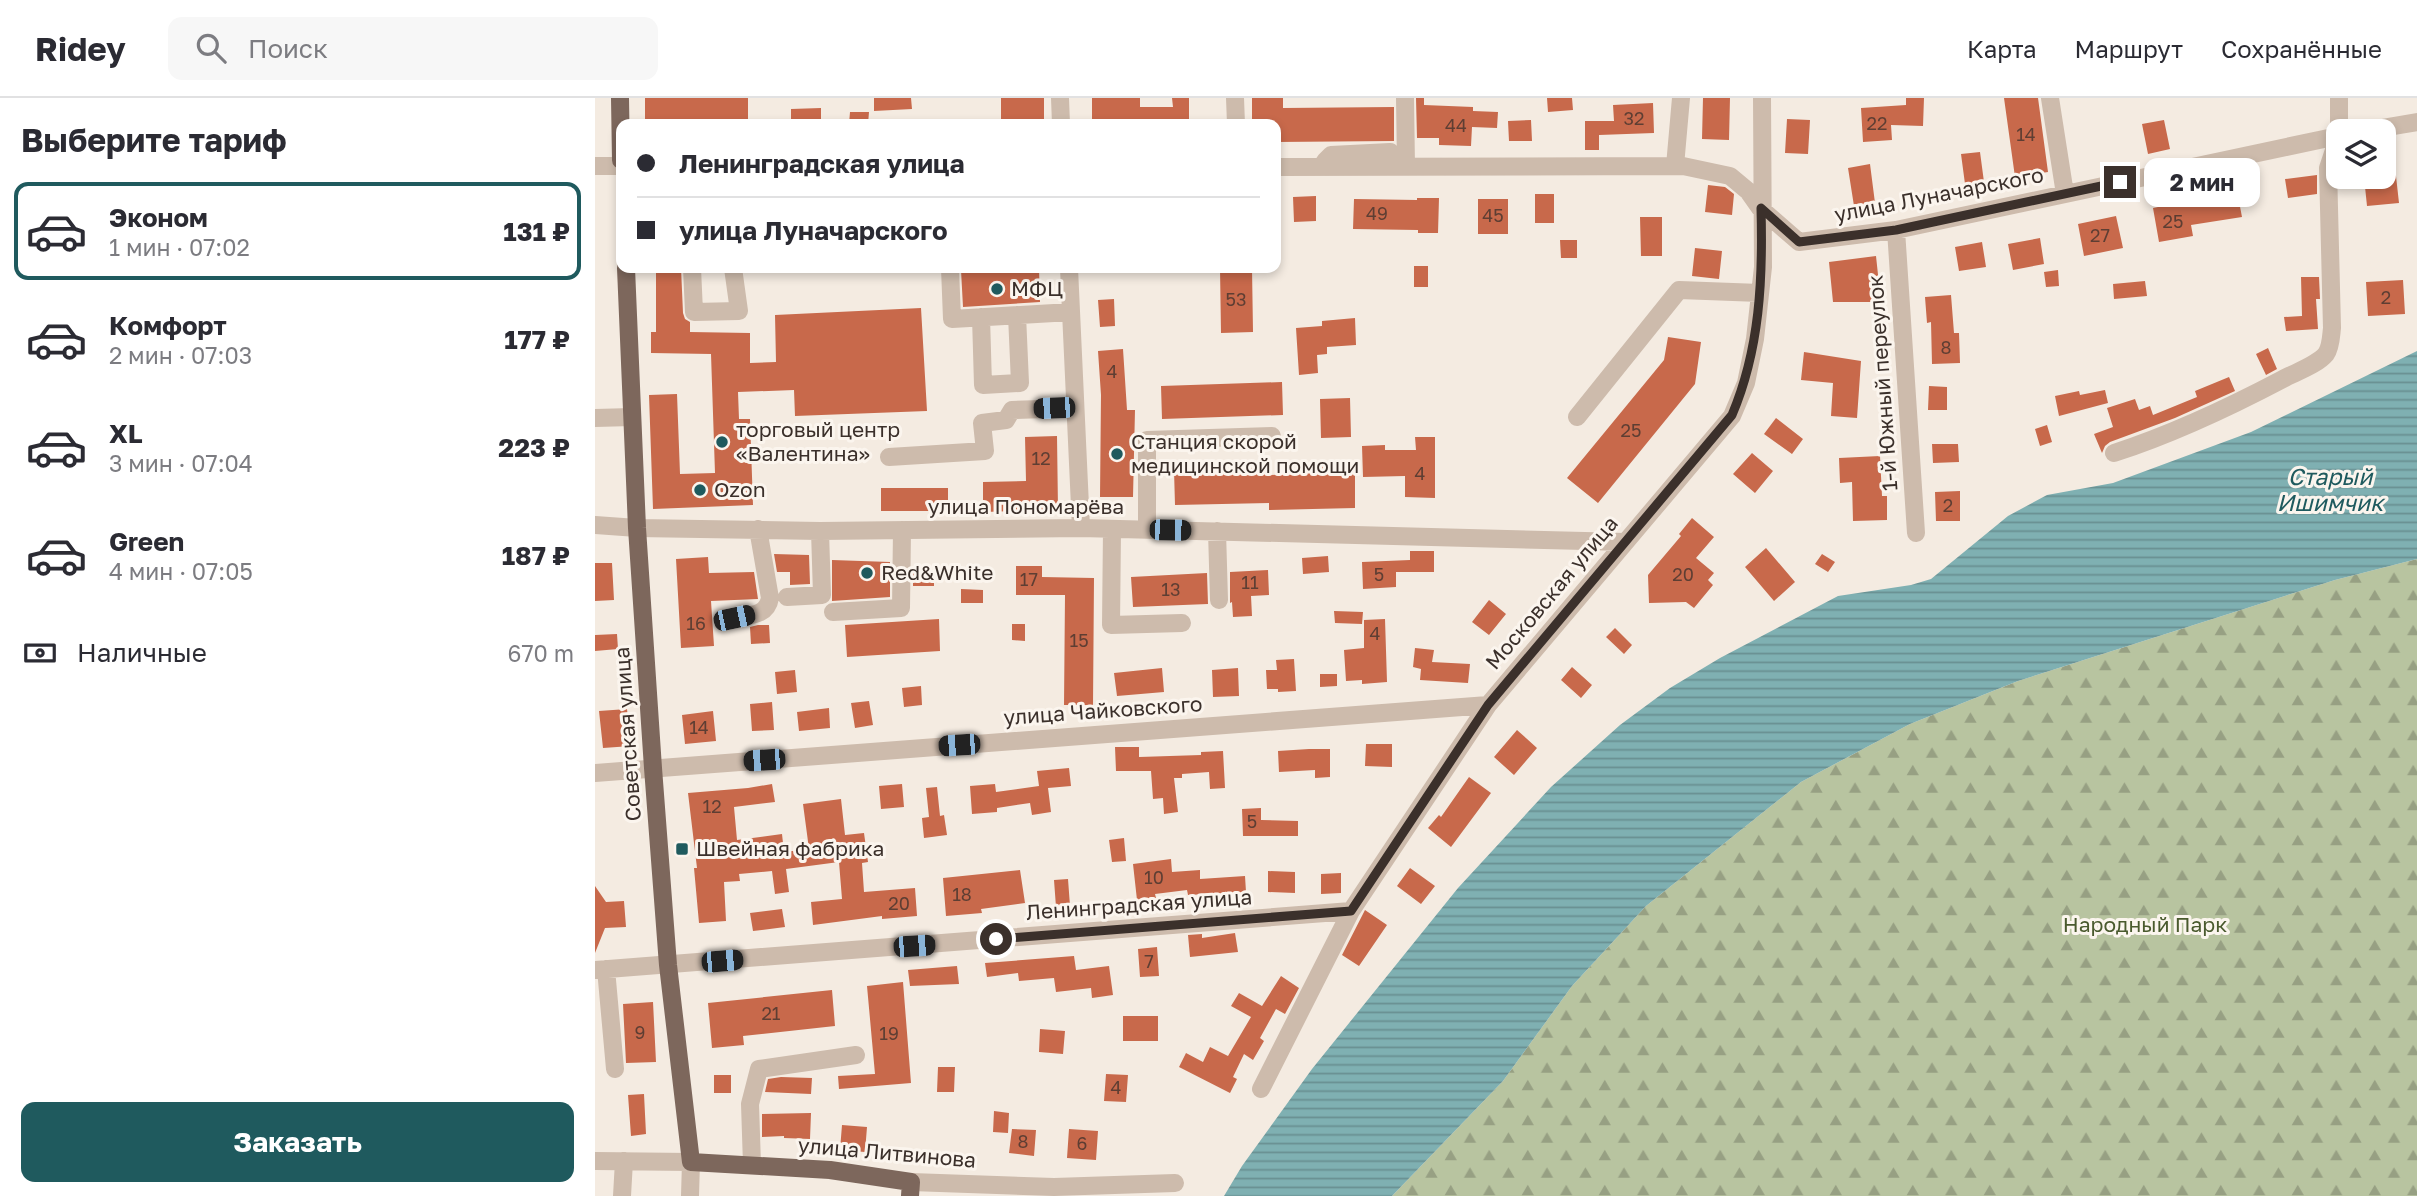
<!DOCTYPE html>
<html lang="ru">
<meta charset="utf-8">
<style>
body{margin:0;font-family:"Golos Text",sans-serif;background:#f7f7f7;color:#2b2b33;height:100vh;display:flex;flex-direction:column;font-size:26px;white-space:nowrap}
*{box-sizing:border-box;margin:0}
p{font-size:23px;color:#7c7c81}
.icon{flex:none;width:38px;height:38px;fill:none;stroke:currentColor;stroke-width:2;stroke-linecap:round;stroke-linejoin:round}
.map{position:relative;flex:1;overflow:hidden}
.drawer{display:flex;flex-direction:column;background:#fff;width:595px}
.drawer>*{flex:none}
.banner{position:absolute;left:21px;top:21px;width:665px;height:154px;border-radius:14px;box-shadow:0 4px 10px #0003;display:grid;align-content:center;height:154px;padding:0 21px;background:#fff}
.fabs{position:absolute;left:1731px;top:21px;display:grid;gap:14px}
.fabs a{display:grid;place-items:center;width:70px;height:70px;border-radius:14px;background:#fff;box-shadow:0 4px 10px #0003;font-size:35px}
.end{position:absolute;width:32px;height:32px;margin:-16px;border:9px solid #3b302b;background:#fff;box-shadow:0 0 0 4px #fff}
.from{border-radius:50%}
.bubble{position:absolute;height:49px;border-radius:14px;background:#fff;box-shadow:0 4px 10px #0003;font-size:23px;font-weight:700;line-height:49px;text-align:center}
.car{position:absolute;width:21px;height:42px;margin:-21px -10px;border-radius:9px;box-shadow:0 0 5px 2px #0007;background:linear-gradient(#222 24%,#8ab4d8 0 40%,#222 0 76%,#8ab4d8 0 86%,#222 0)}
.banner b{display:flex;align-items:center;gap:24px;height:66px;font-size:26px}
.banner b+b{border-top:2px solid #e1e1e2}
.banner i{width:18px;height:18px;background:#2b2b33}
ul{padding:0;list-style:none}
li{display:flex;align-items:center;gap:21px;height:98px;margin:0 14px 10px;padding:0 7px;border:4px solid transparent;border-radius:14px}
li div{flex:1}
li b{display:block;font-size:26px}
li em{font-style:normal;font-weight:700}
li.selected{border-color:#1f5a5e}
li>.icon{width:63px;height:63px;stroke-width:1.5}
h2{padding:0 21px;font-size:32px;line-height:84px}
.pay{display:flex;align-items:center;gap:18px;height:77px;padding:0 21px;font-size:26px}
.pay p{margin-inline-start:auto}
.button{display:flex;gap:14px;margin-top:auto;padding:14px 21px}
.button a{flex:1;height:80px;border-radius:14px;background:#1f5a5e;color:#fff;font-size:28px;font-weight:700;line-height:80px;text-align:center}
header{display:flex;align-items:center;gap:42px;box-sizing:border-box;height:98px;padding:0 35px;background:#fff;border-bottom:2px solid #e1e1e2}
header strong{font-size:33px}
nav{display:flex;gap:38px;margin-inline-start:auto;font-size:24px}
.search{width:490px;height:63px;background:#f7f7f7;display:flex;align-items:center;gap:18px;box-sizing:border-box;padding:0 24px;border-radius:14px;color:#7c7c81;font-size:26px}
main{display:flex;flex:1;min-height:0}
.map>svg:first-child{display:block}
</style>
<header>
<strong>Ridey</strong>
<div class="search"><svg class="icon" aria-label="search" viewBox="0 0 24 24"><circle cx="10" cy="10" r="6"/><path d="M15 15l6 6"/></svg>Поиск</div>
<nav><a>Карта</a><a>Маршрут</a><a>Сохранённые</a></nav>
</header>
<main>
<section class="drawer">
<h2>Выберите тариф</h2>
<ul>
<li class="selected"><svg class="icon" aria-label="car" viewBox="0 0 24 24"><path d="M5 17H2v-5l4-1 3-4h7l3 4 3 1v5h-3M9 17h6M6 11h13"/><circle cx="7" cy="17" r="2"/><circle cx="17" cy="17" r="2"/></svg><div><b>Эконом</b><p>1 мин · 07:02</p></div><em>131 ₽</em></li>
<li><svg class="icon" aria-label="car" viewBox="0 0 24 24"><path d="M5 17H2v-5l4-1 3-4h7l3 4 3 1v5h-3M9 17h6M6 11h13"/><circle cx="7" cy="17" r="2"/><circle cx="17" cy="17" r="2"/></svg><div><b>Комфорт</b><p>2 мин · 07:03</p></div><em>177 ₽</em></li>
<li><svg class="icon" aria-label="car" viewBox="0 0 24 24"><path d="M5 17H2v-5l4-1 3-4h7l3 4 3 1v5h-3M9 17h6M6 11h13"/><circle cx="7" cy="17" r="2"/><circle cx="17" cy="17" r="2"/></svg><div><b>XL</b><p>3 мин · 07:04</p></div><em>223 ₽</em></li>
<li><svg class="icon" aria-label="car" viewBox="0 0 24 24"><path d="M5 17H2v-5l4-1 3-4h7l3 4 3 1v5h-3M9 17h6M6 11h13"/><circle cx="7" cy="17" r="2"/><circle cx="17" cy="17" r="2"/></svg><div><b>Green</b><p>4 мин · 07:05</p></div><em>187 ₽</em></li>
</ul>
<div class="pay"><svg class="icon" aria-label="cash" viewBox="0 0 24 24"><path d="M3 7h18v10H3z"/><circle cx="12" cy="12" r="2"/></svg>Наличные<p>670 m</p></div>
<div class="button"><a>Заказать</a></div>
</section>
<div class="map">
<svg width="1822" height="1098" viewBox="0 0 1822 1098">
<defs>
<pattern id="forest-firs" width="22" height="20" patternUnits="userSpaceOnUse" patternTransform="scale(1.75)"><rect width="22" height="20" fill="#b8c4a0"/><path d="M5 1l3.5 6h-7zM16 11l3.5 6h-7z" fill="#97a083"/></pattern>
<pattern id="water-rules" width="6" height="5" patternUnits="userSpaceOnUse" patternTransform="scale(1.75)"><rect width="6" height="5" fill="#7fb0b2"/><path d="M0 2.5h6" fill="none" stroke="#699091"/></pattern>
</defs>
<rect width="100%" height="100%" fill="#f4ebe1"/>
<path fill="url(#forest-firs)" d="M1822,461V1098H797L908,983L977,888L1051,808L1206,684L1315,626L1423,583L1740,482Z"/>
<path fill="url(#water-rules)" d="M1822,253V461L1740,482L1423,583L1315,626L1206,684L1051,808L977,888L908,983L797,1098H629L647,1068L717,971L863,790L956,689L1025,627L1075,590L1125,560L1243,498L1316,487L1336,481L1413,418L1452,397L1518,385L1656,334Z"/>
<path fill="#c8694b" d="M50,0H153V26H50Z
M279,0H316L317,11L279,13Z
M406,0H449V26H406Z
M497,0H545V9H578L577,0H594V26H497Z
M657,0H688V10L799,9V43L681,44V26H657Z
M821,0H829V7L878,9V13L903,14L902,30L877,29L876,48L844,47V40H822Z
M952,0H977L978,12L953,14Z
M1108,0H1135L1134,42L1107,41Z
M1311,0H1329L1328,28L1296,27L1297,42L1268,44L1266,10L1311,7Z
M1409,0H1443L1453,74L1420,79Z
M1058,5L1059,35L1004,37V52H990V23H1019L1018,7Z
M226,10V26H196V11Z
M255,14H274L273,26H254Z
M1192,21L1215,22L1213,56L1190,55Z
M936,22L937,43H914L913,23Z
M1569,22L1575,51L1553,56L1547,26Z
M1385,54L1389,84L1370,86L1366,56Z
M1275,66L1280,105L1259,108L1253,70Z
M1800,69L1804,105L1772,108L1769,79H1788V70Z
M1722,77V96L1693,100L1690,81Z
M1113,87L1130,89L1139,96L1137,117L1110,114Z
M1642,93L1647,119L1596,127L1598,138L1564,144L1558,110Z
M940,96H959V125H940Z
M721,98V123L699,124L698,99Z
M822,100H844L843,135H823V132L758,131L759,101L822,102Z
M883,101H913V136H883Z
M1521,118L1528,150L1489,158L1483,126Z
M1045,119H1067V158H1046Z
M1445,140L1449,166L1418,172L1413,146Z
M965,142H982V160H966Z
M1387,144L1391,169L1364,173L1360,149Z
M1100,150L1127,153L1124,181L1097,178Z
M1281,158L1284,186L1280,187L1281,204H1238L1234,164Z
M819,168H833V189H819Z
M61,170H86L88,215L90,221L95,224V234L155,235V265L181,264L180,217L326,210L332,313L200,318L199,292L143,294L144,321H155L158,407L58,411L54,297L82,296L85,376L120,375L116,256L56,255V234H61Z
M389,170H444L445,204L368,209L366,172Z
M625,170H657L658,234L626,235Z
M1463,172L1464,188L1451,189L1449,174Z
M1706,179H1724L1725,201H1721L1723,231L1691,233L1689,219L1707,218Z
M1808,182L1810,216L1773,218L1771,184Z
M1550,183L1552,198L1519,201L1518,186Z
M1356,197L1359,235H1364L1365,265L1337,266L1336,224L1332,225L1330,199Z
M519,201L520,228L505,229L503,202Z
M760,220L761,247L732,249V256L722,257L723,275L704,277L701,230L727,228V223Z
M1073,239L1106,244L1100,286L1003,405L972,380L1069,262Z
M1673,250L1682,271L1671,277L1661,256Z
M528,251L532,312H540L538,399H505L506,297L503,253Z
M1209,254L1266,263L1262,320L1236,318L1238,285L1206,282Z
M1634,279L1640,293L1580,320L1515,344L1510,348L1507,355L1499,336L1518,329L1512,310L1540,301L1544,312L1555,308L1558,317L1602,299L1600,293Z
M687,284L688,317L567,321L566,288Z
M1334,288L1352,289V312H1333Z
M1510,292L1513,305L1464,318L1460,298L1484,293L1485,297Z
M755,300L756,339L726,340L725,301Z
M1181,320L1208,341L1197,356L1169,336Z
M1452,327L1457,344L1445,348L1440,331Z
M462,338L463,412L388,414V384L431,383L430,339Z
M820,339H840V400L810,399V378L768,379L767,348L790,347V352H821Z
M1337,346H1363L1364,364L1338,365Z
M1157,355L1178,373L1160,395L1138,376Z
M1285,358L1287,398H1292V422L1258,423L1257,384L1245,385L1244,360Z
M705,365H728L727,376H760V410L674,412V405L580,407L579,372L673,370V377L705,376Z
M286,390H353V413H286Z
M1365,393V423H1341L1340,394Z
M1097,420L1119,439L1101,460L1119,475L1113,482L1118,487L1099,510L1091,504L1054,505L1053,477L1086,438L1084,436Z
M1171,450L1200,484L1179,503L1150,469Z
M815,453H839V474H801V489L768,491L767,464L815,462Z
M179,456L214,457L215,486L195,487V474H182Z
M1227,456L1240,464L1233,474L1220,466Z
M733,458L734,474L708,476L707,460Z
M113,459L114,475L159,474L163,501L116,503L119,548L86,550L81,461Z
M237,462L295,464V499L237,503Z
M0,465H17L19,502L0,503Z
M421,468H447V479L499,480L498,607H469L470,497H421Z
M673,472L674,497L656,498L657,518L638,519L637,504L635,505V474Z
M318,473H339V488H318Z
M612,475L613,506L538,509L536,479Z
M366,491L388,492V505H366Z
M894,502L911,516L894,537L877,524Z
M739,513L768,514L767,526L740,525Z
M344,521L345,553L252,559L250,527Z
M790,521L792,584L767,586V582L751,583L749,552L769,550V522Z
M417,526H430V543L417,542Z
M163,527H174L175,545L156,546L155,529Z
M1020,530L1037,547L1029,556L1011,539Z
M22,536L23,551L0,553V537Z
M820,550L839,552L837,564L875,566L873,585L825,582L826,571L818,569Z
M699,561L701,593L683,594V591H672L671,572H682L681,562Z
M977,569L997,587L986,600L966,582Z
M567,570L569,594L522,598L519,575Z
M643,570L644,598L618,599L617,572Z
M200,572L202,594L182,596L180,574Z
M725,576H742V588L725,589Z
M326,588L327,607L309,609L307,590Z
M274,603L278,627L260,630L256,605Z
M177,604L179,632L157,633L155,606Z
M234,610L235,630L204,633L202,614Z
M32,611L36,648L8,650L4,613Z
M118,613L121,643L90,646L87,617Z
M922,632L942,650L919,677L899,659Z
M771,646H797V669L770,668Z
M520,649H544V659L606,657V654L628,653L630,690L615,691L614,674L587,676V680H579L583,714L569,716L568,700L558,701L556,673H521Z
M714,651H735V679L720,680V672L684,674L683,653Z
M474,670L476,688L453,690L456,714L437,717L435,705L402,710V714L377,716L375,688L400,686L401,694L444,688L442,673Z
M874,679L896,695L856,749L833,730L844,717L846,719Z
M177,686L180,704L139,709L142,742L187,736L189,754L214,751L208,706L246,701L250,737L269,735L273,764L267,765L269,794L320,790L322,818L287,821V818L218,827L216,804L247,801L244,764L191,771L194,794L180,796L177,773L144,776L145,783L129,784L131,823L104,825L99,770H102L93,695L153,690Z
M307,686L309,709L286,711L284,688Z
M342,689L345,718L349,717L352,737L329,740L327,720L334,719L331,690Z
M666,710V722L703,723V738H648L647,711Z
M529,740L531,763L517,764L514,742Z
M576,761L577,774L605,772V781L650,778L651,794L593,797L592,792L560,796L561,800L542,802L538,766Z
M815,770L840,788L826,806L802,788Z
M425,772L430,805L386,811L387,815L351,818L348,780Z
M673,773L700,774V795L673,794Z
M746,775V795L726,796V776Z
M473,781L475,808L461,809L459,782Z
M0,788L11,804L29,803L31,829L10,830L0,855Z
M187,811L190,829L158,833L155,815Z
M770,812L792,827L764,868L747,857Z
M640,835L643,854L595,859L593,837L607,836V840Z
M562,849L564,878L545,879L543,851Z
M479,858L481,872L514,868L518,897L497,900L496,890L461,894L459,880L424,883L423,875L392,879L390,865Z
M362,868L364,886L315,888L313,872Z
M686,878L704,890L690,916L681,911L665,940L669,943L658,962L649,956L638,979L642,981L635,995L584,969L591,955L608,964L615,949L633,958L656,919L636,908L644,895L667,908Z
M308,884L316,985L244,991L243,978L280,976L272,888Z
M237,892L240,928L148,938L149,947L117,950L113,905Z
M58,904L61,964L31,965L28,906Z
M528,918H563V943H528Z
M445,931L470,933L468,956L444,954Z
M343,969H360L359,994H342Z
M511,976L533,977L531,1004L509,1003Z
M119,977H136V995H119Z
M186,979L217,980L216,996L170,994L173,981Z
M49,996L51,1036L36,1038L33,997Z
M399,1013L414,1015L413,1035L398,1034Z
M216,1015L215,1041L189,1040V1038L167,1039V1016Z
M247,1027L272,1029L270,1054L245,1052Z
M417,1031L441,1032L439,1058L414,1055Z
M474,1031L503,1033L501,1062L472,1060Z"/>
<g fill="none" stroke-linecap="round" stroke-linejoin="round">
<path stroke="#cdbbac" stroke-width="18" d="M465,0L466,26
M640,0L641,26
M810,0L811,68
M1455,0L1470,96
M1744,33V0
M1769,33L1822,24
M730,63L736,57L795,54L801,68
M0,68H26
M1080,68L1086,0
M681,69L1088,68L1135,78L1153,93L1165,110L1204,144L1301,132L1743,38
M1301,132L1321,435
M97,170L99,214L144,213L138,170
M355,170L357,221L476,214
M474,170L486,430
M386,219L388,287L425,285L422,217
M982,319L1084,192L1165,195
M0,320L37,319
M1519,355C1578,336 1633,310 1688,281C1701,274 1722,267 1731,256C1736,249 1736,238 1737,230L1733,70L1743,40
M294,359L390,353L387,325L411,322L417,312L480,310
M0,427L42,430L225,433L486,430L1030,444
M517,431L516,527L587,525
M552,432V342L677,338
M622,433L624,502
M192,499L227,497L225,433
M238,514L306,510L307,432
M139,520C155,517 172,518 175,500L163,431
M0,675L893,607
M11,871L20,971
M0,872L756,813
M666,991L756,813L893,607L1137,318L1151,285L1160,241L1168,169L1167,0
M0,1063L96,1064L95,1098
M157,1067L155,1006L164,971L261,957
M316,1084L459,1089L580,1085
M27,1098L29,1063"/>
<path stroke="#7d675c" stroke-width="18" d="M25,0L26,62
M31,170L42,430L58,670L73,867L96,1064L235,1072L316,1084L315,1098"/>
</g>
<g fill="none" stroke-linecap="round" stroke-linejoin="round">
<path stroke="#3b302b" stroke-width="9" d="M401,841L756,813L893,607L1137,317C1165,251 1168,181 1166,110L1204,144L1301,132L1525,84"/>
</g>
<g fill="#1f5a5e" stroke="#fbf5ee" stroke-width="2.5">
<circle cx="402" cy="191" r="7"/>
<circle cx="127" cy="344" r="7"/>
<circle cx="522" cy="356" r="7"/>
<circle cx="105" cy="392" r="7"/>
<circle cx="272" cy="475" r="7"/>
<rect x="80" y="744" width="14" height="14" rx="3.5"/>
</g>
<g text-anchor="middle" stroke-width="6" stroke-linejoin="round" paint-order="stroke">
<g font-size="18" fill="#5e3e33">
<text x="1039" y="27">32</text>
<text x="1282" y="32">22</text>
<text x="861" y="34">44</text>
<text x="1431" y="43">14</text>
<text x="782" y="122">49</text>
<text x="898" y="124">45</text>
<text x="1578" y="130">25</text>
<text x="1505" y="144">27</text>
<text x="1791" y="206">2</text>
<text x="641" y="208">53</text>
<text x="1351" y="256">8</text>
<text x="517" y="280">4</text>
<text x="1036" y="339">25</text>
<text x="446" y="367">12</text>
<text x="825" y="382">4</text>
<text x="1353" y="414">2</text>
<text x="784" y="483">5</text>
<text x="1088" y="483">20</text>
<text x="434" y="488">17</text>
<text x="655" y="491">11</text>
<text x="576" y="498">13</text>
<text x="101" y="532">16</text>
<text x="780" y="542">4</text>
<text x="484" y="549">15</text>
<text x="104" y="636">14</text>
<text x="117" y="715">12</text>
<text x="657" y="730">5</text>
<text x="559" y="786">10</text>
<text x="367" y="803">18</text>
<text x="304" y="812">20</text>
<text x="554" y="870">7</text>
<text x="176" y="922">21</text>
<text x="45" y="941">9</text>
<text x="294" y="942">19</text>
<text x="521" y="996">4</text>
<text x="428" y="1050">8</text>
<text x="487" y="1052">6</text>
</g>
<g font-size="21" fill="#3b302b" stroke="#fbf5ee">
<text transform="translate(1344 97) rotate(-11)" y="7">улица Луначарского</text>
<text transform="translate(1288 285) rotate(-94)" y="7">1-й Южный переулок</text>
<text x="431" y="416">улица Пономарёва</text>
<text transform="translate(957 495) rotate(-50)" y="7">Московская улица</text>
<text transform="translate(508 613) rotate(-4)" y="7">улица Чайковского</text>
<text transform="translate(33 636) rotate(-94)" y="7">Советская улица</text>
<text transform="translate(544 807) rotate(-4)" y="7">Ленинградская улица</text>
<text transform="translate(292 1055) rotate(5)" y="7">улица Литвинова</text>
</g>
<g font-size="21" fill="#3b302b" stroke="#fbf5ee" text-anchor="start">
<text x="416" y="198">МФЦ</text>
<text x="141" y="339">торговый центр<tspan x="141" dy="24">«Валентина»</tspan></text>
<text x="536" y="351">Станция скорой<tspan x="536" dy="24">медицинской помощи</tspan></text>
<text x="119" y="399">Ozon</text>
<text x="286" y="482">Red&amp;White</text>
<text x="101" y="758">Швейная фабрика</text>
</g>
<g font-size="21" fill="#4a5a2e" stroke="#fbf5ee">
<text x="1550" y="834">Народный Парк</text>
</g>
<g font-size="23" font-style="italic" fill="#1f5a5e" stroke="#fbf5ee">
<text x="1735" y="387">Старый<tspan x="1735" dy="26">Ишимчик</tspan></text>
</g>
</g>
</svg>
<div class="fabs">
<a><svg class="icon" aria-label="layers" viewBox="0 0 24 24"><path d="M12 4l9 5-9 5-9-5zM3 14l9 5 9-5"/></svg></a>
</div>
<i class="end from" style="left:401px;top:841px"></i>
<i class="end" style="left:1525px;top:84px"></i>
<div class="bubble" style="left:1549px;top:60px;width:116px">2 мин</div>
<i class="car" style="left:459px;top:310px;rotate:268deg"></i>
<i class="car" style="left:575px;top:432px;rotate:91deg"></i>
<i class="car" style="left:139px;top:520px;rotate:78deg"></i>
<i class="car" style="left:364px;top:647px;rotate:266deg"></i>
<i class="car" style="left:169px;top:662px;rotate:266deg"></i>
<i class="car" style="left:319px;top:848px;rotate:86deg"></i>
<i class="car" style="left:127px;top:863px;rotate:85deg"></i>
<div class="banner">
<b><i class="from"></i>Ленинградская улица</b>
<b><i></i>улица Луначарского</b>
</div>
</div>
</main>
